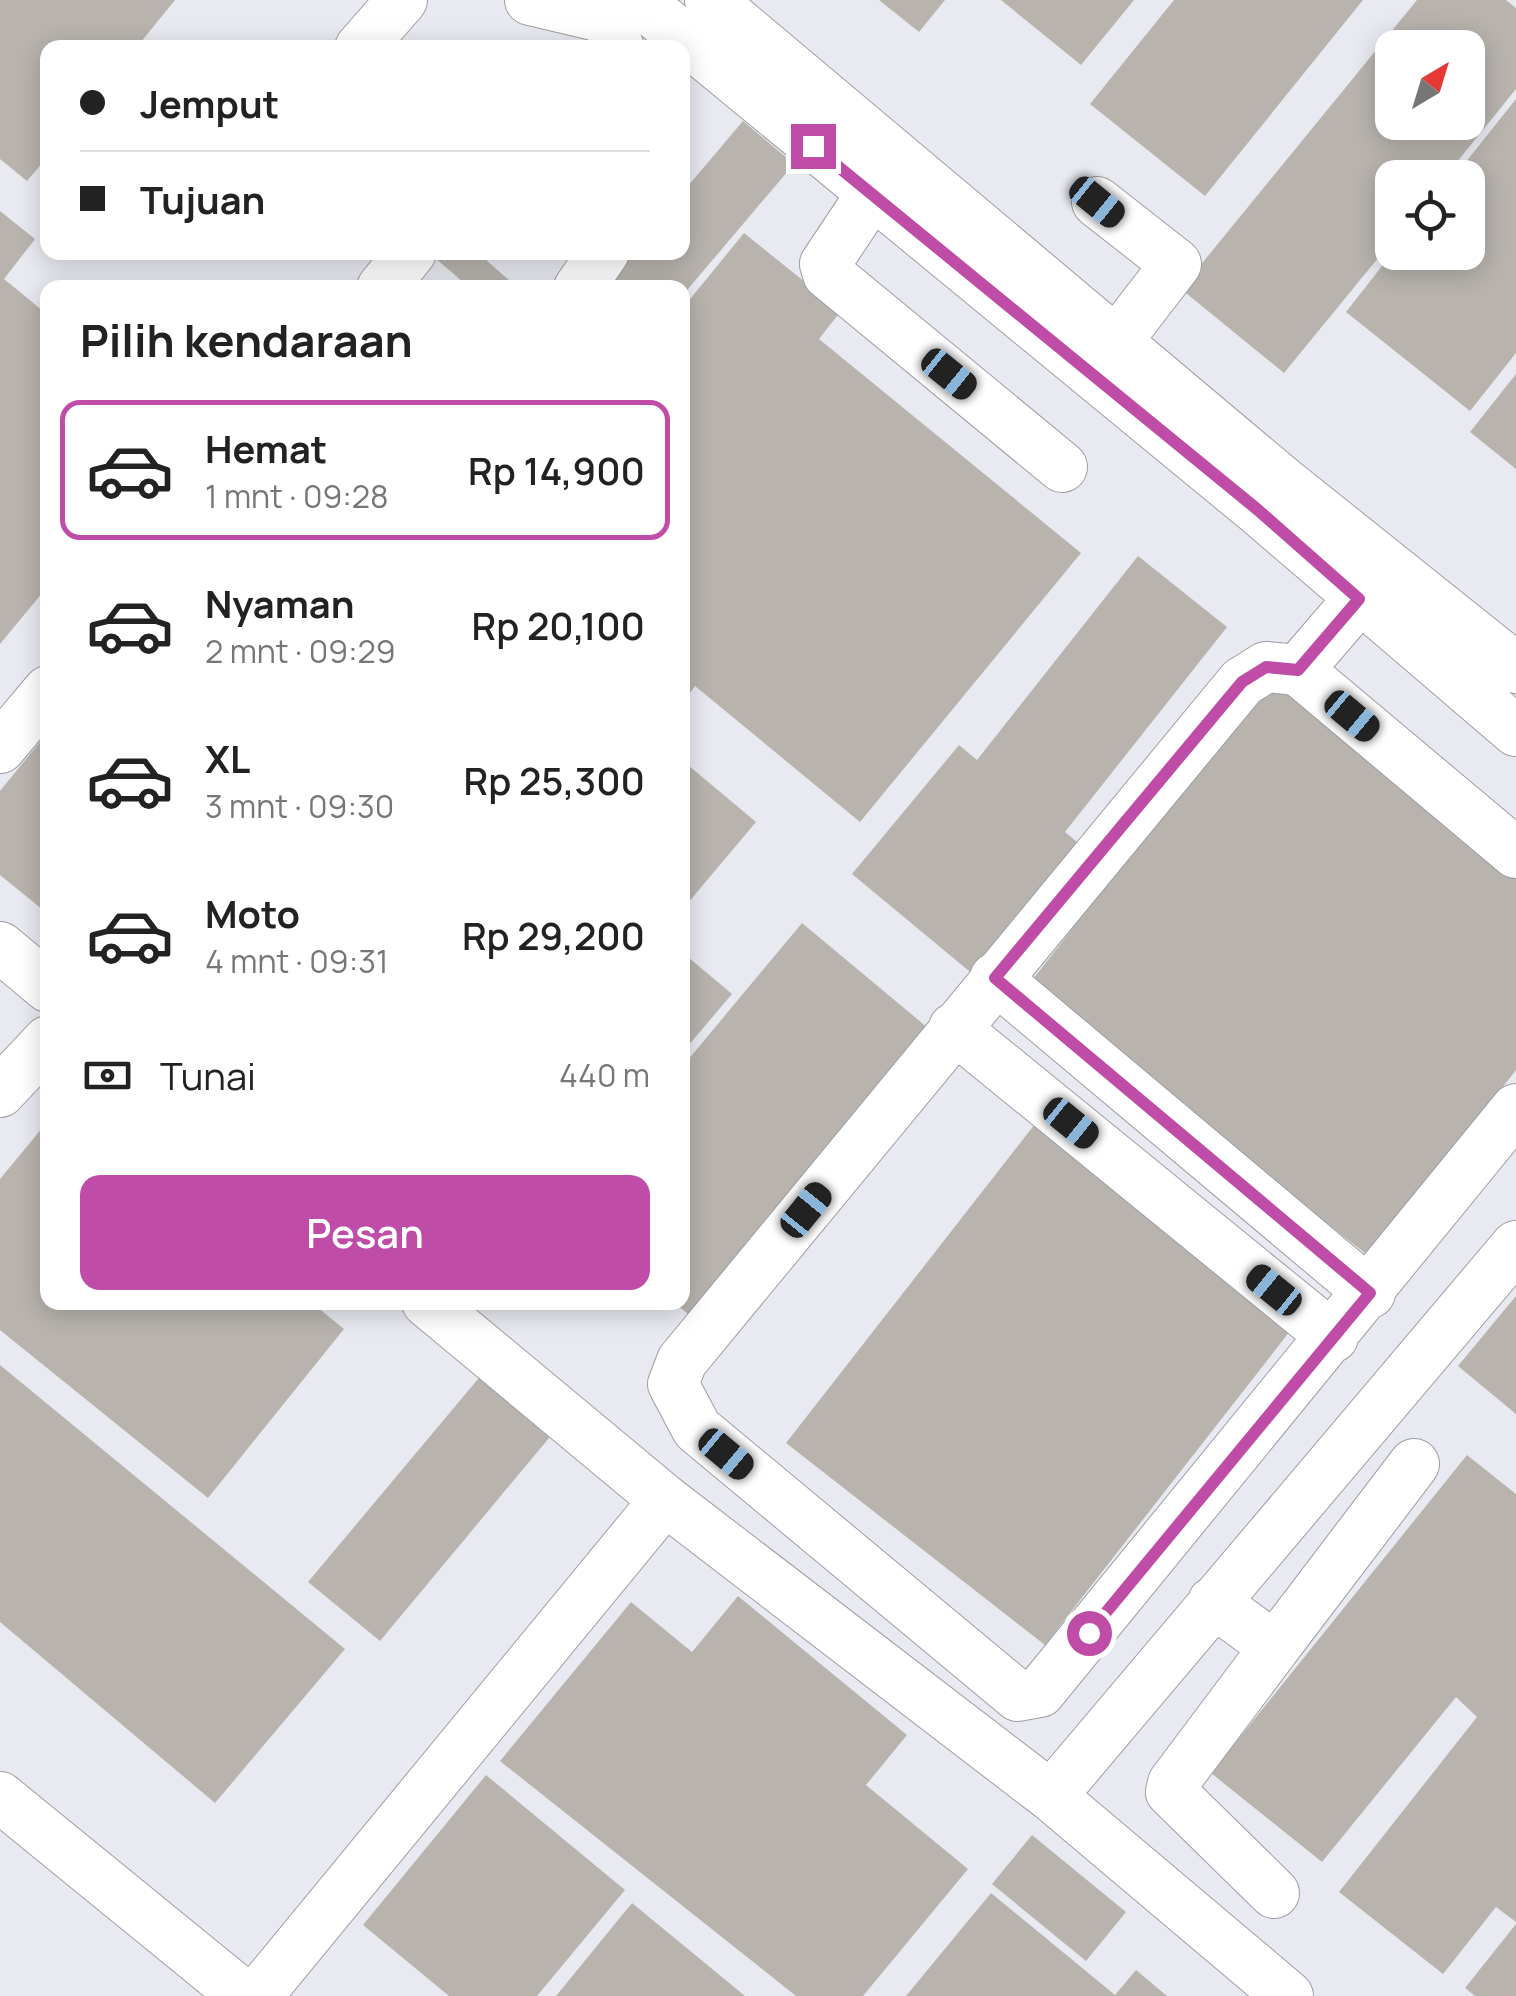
<!DOCTYPE html>
<html lang="id">
<meta charset="utf-8">
<style>
body{margin:0;font-family:Manrope,sans-serif;background:#f6f6f6;color:#222;height:100vh;display:flex;flex-direction:column;font-size:38px;white-space:nowrap}
*{box-sizing:border-box;margin:0}
p{font-size:32px;color:#767676}
.icon{flex:none;width:55px;height:55px;fill:none;stroke:currentColor;stroke-width:2;stroke-linecap:round;stroke-linejoin:round}
.map{position:relative;flex:1;overflow:hidden}
.panel{position:absolute;left:40px;top:280px;width:650px;height:1030px;display:flex;flex-direction:column;background:#fff;border-radius:20px;box-shadow:0 5px 25px #0003}
.panel>*{flex:none}
.banner{position:absolute;left:40px;top:40px;width:650px;height:220px;border-radius:20px;box-shadow:0 5px 25px #0003;display:grid;align-content:center;height:220px;padding:0 40px;background:#fff}
.needle{width:65px;rotate:38deg}
.tools{position:absolute;left:1375px;top:30px;display:grid;gap:20px}
.tools a{display:grid;place-items:center;width:110px;height:110px;border-radius:20px;background:#fff;box-shadow:0 5px 25px #0003;font-size:50px}
.end{position:absolute;width:45px;height:45px;margin:-22px;border:12px solid #bf4ca6;background:#fff;box-shadow:0 0 0 5px #fff}
.from{border-radius:50%}
.car{position:absolute;width:30px;height:60px;margin:-30px -15px;border-radius:12px;box-shadow:0 0 8px 2px #0007;background:linear-gradient(#222 24%,#8ab4d8 0 40%,#222 0 76%,#8ab4d8 0 86%,#222 0)}
.banner b{display:flex;align-items:center;gap:35px;height:95px;font-size:38px}
.banner b+b{border-top:2px solid #e0e0e0}
.banner i{width:25px;height:25px;background:#222}
ul{padding:0;list-style:none}
li{display:flex;align-items:center;gap:30px;height:140px;margin:0 20px 15px;padding:0 20px;border:5px solid transparent;border-radius:20px}
li div{flex:1}
li b{display:block;font-size:38px}
li em{font-style:normal;font-weight:600}
li.current{border-color:#bf4ca6}
li>.icon{width:90px;height:90px;stroke-width:1.5}
h2{padding:0 40px;font-size:45px;line-height:120px}
.pay{display:flex;align-items:center;gap:25px;height:110px;padding:0 40px;font-size:38px}
.pay p{margin-inline-start:auto}
.action{display:flex;gap:20px;margin-top:auto;padding:20px 40px}
.action a{flex:1;height:115px;border-radius:20px;background:#bf4ca6;color:#fff;font-size:40px;font-weight:600;line-height:115px;text-align:center}
.map>svg:first-child{display:block}
</style>
<div class="map">
<svg width="1516" height="1996" viewBox="0 0 1516 1996">
<rect width="100%" height="100%" fill="#e9eaf1"/>
<path fill="#b8b3ad" fill-rule="evenodd" d="M0,0H175L136,48H48V156L27,181L0,159Z
M879,0H945L919,32Z
M1001,0H1134L1081,65Z
M1174,0H1363L1205,196L1090,104Z
M1417,0H1506L1516,8V89L1444,178H1392V241L1284,373L1181,289ZM1392,48H1468V122H1392Z
M1516,99V353L1470,411L1346,312L1393,252H1468V178H1453Z
M743,121L794,164L682,296V288H603L633,252H682V193Z
M0,211L35,239L4,279L48,315V586L0,644Z
M744,233L841,311L819,339L1081,553L860,822L695,686L682,704V309Z
M439,252H477L518,288H470L435,258Z
M1516,374V469L1470,432Z
M1138,556L1227,627L1065,832L1082,846L975,976L852,874L959,745L977,760Z
M1271,675L1516,866V1070L1370,1257L1026,988Z
M48,732V914L0,875V791Z
M682,760L756,822L682,910Z
M802,923L928,1028L690,1316L674,1302H682V1067Z
M682,952L732,994L682,1053Z
M1042,1115L1301,1317L1045,1645L786,1443Z
M48,1121V1302H311L344,1329L208,1498L0,1330V1179Z
M1516,1296V1414L1458,1366Z
M0,1365L345,1649L215,1803L0,1622Z
M483,1373L554,1432L380,1641L308,1582Z
M1467,1455L1516,1494V1922L1496,1907L1443,1974L1339,1892L1477,1717L1456,1697L1322,1862L1211,1773Z
M738,1596L907,1735L866,1785L968,1869L863,1996H796L500,1761L631,1602L692,1652Z
M486,1775L625,1890L537,1996H449L363,1925Z
M1032,1835L1126,1912L1086,1961L992,1884Z
M991,1893L1115,1995L1136,1970L1167,1996H906Z
M632,1903L745,1996H556Z
M1516,1924V1996H1475L1465,1988Z"/>
<g fill="none" stroke-linecap="round" stroke-linejoin="round">
<defs>
<path id="minor" d="M530,0L606,18L619,48
M638,0L1258,510L1516,731
M710,0L1282,481L1516,668
M360,48L402,0
M871,195L825,264L828,274L1062,467
M1097,202L1176,264L1116,342
M382,288L411,252
M579,288L604,252
M1359,599L1298,670L1266,667L1242,682L682,1361L673,1384L697,1429L1018,1696L1040,1692L1516,1109
M1298,670L1516,853
M0,748L48,691
M0,947L48,987
M995,978L1370,1293
M954,1028L1333,1337
M0,1092L48,1041
M427,1302L665,1500L1051,1796L1288,1996
M1213,1602L1275,1647L1414,1464
M1051,1796L1516,1246
M0,1797L244,1996
M1274,1893L1171,1792L1173,1783L1275,1647
M257,1996L665,1500"/>
</defs>
<use href="#minor" stroke="#9d9ea5" stroke-width="52"/>
<use href="#minor" stroke="#fff" stroke-width="50"/>
</g>
<g fill="none" stroke-linecap="round" stroke-linejoin="round">
<path stroke="#bf4ca6" stroke-width="12" d="M813,146L1258,510L1359,599L1298,670L1266,667L1242,682L995,978L1370,1293L1089,1633"/>
</g>
</svg>
<div class="tools">
<a><svg class="needle" viewBox="-14 -14 28 28"><path d="M0-13l5 13h-10z" fill="#e53935"/><path d="M0 13l5-13h-10z" fill="#767676"/></svg></a>
<a><svg class="icon" aria-label="locate" viewBox="0 0 24 24"><circle cx="12" cy="12" r="6"/><path d="M12 2v4M12 18v4M2 12h4M18 12h4"/></svg></a>
</div>
<i class="end from" style="left:1089px;top:1633px"></i>
<i class="end" style="left:813px;top:146px"></i>
<i class="car" style="left:1097px;top:202px;rotate:129deg"></i>
<i class="car" style="left:949px;top:374px;rotate:129deg"></i>
<i class="car" style="left:1352px;top:716px;rotate:130deg"></i>
<i class="car" style="left:1071px;top:1123px;rotate:129deg"></i>
<i class="car" style="left:806px;top:1210px;rotate:39deg"></i>
<i class="car" style="left:1274px;top:1290px;rotate:309deg"></i>
<i class="car" style="left:726px;top:1454px;rotate:130deg"></i>
<div class="banner">
<b><i class="from"></i>Jemput</b>
<b><i></i>Tujuan</b>
</div>
<section class="panel">
<h2>Pilih kendaraan</h2>
<ul>
<li class="current"><svg class="icon" aria-label="car" viewBox="0 0 24 24"><path d="M5 17H2v-5l4-1 3-4h7l3 4 3 1v5h-3M9 17h6M6 11h13"/><circle cx="7" cy="17" r="2"/><circle cx="17" cy="17" r="2"/></svg><div><b>Hemat</b><p>1 mnt · 09:28</p></div><em>Rp 14,900</em></li>
<li><svg class="icon" aria-label="car" viewBox="0 0 24 24"><path d="M5 17H2v-5l4-1 3-4h7l3 4 3 1v5h-3M9 17h6M6 11h13"/><circle cx="7" cy="17" r="2"/><circle cx="17" cy="17" r="2"/></svg><div><b>Nyaman</b><p>2 mnt · 09:29</p></div><em>Rp 20,100</em></li>
<li><svg class="icon" aria-label="car" viewBox="0 0 24 24"><path d="M5 17H2v-5l4-1 3-4h7l3 4 3 1v5h-3M9 17h6M6 11h13"/><circle cx="7" cy="17" r="2"/><circle cx="17" cy="17" r="2"/></svg><div><b>XL</b><p>3 mnt · 09:30</p></div><em>Rp 25,300</em></li>
<li><svg class="icon" aria-label="car" viewBox="0 0 24 24"><path d="M5 17H2v-5l4-1 3-4h7l3 4 3 1v5h-3M9 17h6M6 11h13"/><circle cx="7" cy="17" r="2"/><circle cx="17" cy="17" r="2"/></svg><div><b>Moto</b><p>4 mnt · 09:31</p></div><em>Rp 29,200</em></li>
</ul>
<div class="pay"><svg class="icon" aria-label="cash" viewBox="0 0 24 24"><path d="M3 7h18v10H3z"/><circle cx="12" cy="12" r="2"/></svg>Tunai<p>440 m</p></div>
<div class="action"><a>Pesan</a></div>
</section>
</div>
